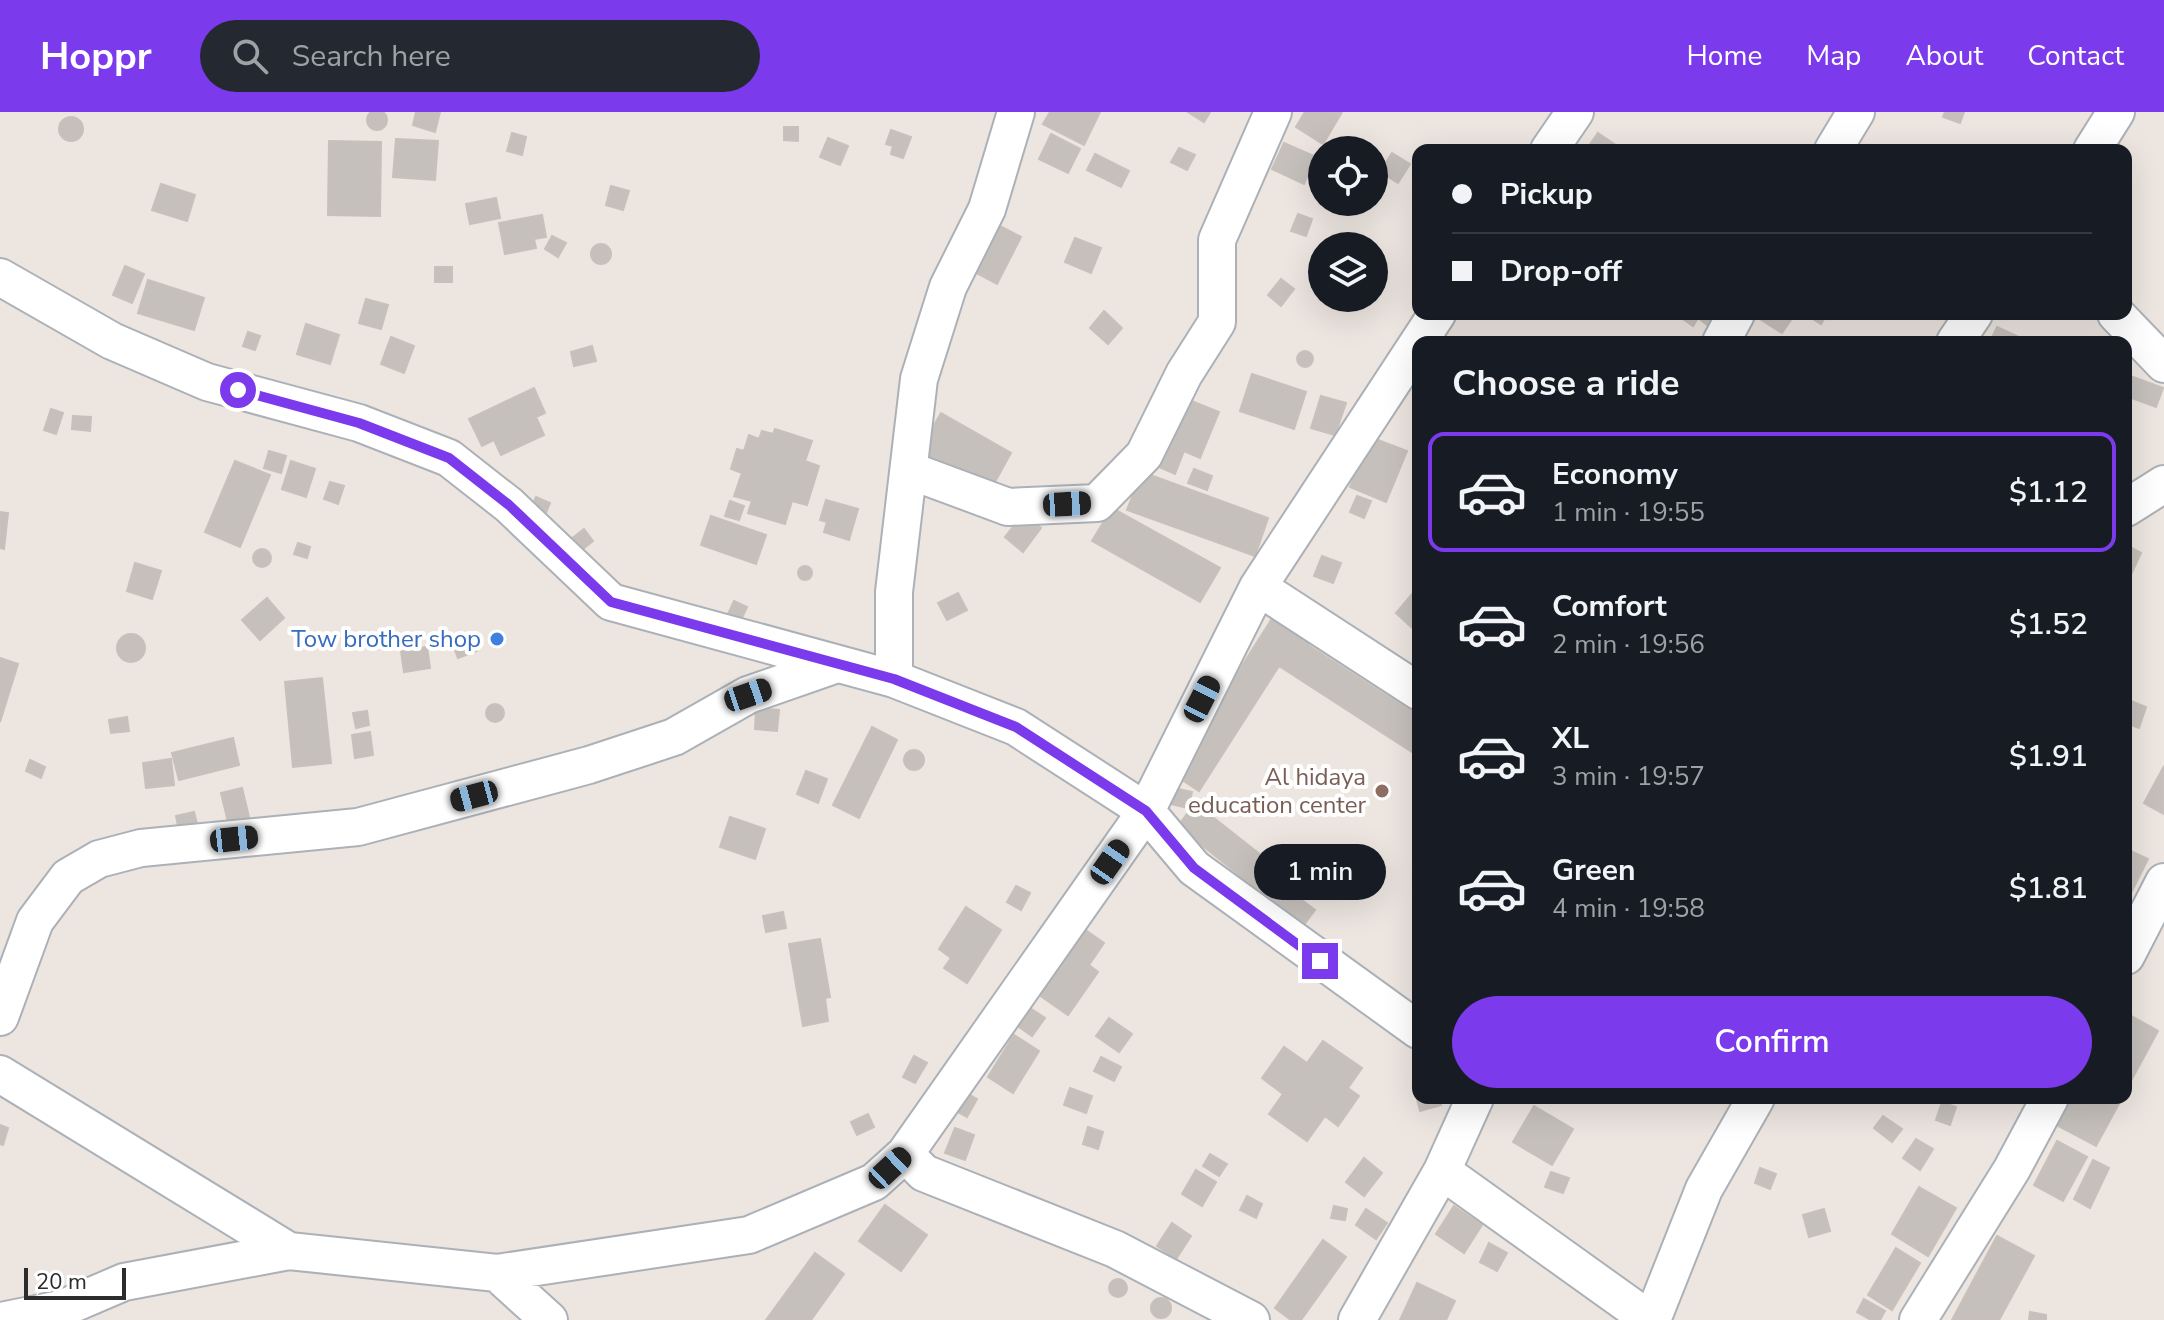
<!DOCTYPE html>
<meta charset="utf-8">
<style>
body{margin:0;font-family:"Nunito Sans",sans-serif;background:#242831;color:#f1f3f6;height:100vh;display:flex;flex-direction:column;font-size:30px;white-space:nowrap}
*{box-sizing:border-box;margin:0}
p{font-size:26px;color:#9ea1a6}
.icon{flex:none;width:44px;height:44px;fill:none;stroke:currentColor;stroke-width:2;stroke-linecap:round;stroke-linejoin:round}
.map{position:relative;flex:1;overflow:hidden}
.panel{position:absolute;left:1412px;top:224px;width:720px;height:768px;display:flex;flex-direction:column;background:#171b24;border-radius:16px;box-shadow:0 8px 32px #0002}
.panel>*{flex:none}
.hud{position:absolute;left:1412px;top:32px;width:720px;height:176px;border-radius:16px;box-shadow:0 8px 32px #0002;display:grid;align-content:center;height:176px;padding:0 40px;background:#171b24}
.controls{position:absolute;left:1308px;top:24px;display:grid;gap:16px}
.controls a{display:grid;place-items:center;width:80px;height:80px;border-radius:50%;background:#171b24;box-shadow:0 8px 32px #0002;font-size:40px}
.scale{position:absolute;left:24px;bottom:20px;width:102px;box-sizing:border-box;padding-left:8px;border:4px solid #2c2c2c;border-top:0;font-size:22px;line-height:28px;white-space:nowrap;color:#2c2c2c;-webkit-text-stroke:6px #fff;paint-order:stroke}
.end{position:absolute;width:36px;height:36px;margin:-18px;border:10px solid #7c3aed;background:#fff;box-shadow:0 0 0 4px #fff}
.from{border-radius:50%}
.bubble{position:absolute;height:56px;border-radius:28px;background:#171b24;box-shadow:0 8px 32px #0002;font-size:26px;font-weight:600;line-height:56px;text-align:center}
.car{position:absolute;width:24px;height:48px;margin:-24px -12px;border-radius:10px;box-shadow:0 0 6px 2px #0007;background:linear-gradient(#222 24%,#8ab4d8 0 40%,#222 0 76%,#8ab4d8 0 86%,#222 0)}
.hud b{display:flex;align-items:center;gap:28px;height:76px;font-size:30px}
.hud b+b{border-top:2px solid #363941}
.hud i{width:20px;height:20px;background:#f1f3f6}
ul{padding:0;list-style:none}
li{display:flex;align-items:center;gap:24px;height:120px;margin:0 16px 12px;padding:0 24px;border:4px solid transparent;border-radius:16px}
li div{flex:1}
li b{display:block;font-size:30px}
li em{font-style:normal;font-weight:600}
li.active{border-color:#7c3aed}
li>.icon{width:72px;height:72px;stroke-width:1.5}
h2{padding:0 40px;font-size:36px;line-height:96px}
.cta{display:flex;gap:16px;margin-top:auto;padding:16px 40px}
.cta a{flex:1;height:92px;border-radius:48px;background:#7c3aed;color:#fff;font-size:32px;font-weight:600;line-height:92px;text-align:center}
header{display:flex;align-items:center;gap:48px;box-sizing:border-box;height:112px;padding:0 40px;background:#7c3aed;color:#fff}
header strong{font-size:38px}
nav{display:flex;gap:44px;margin-inline-start:auto;font-size:28px}
.search{width:560px;height:72px;background:#242831;display:flex;align-items:center;gap:20px;box-sizing:border-box;padding:0 28px;border-radius:44px;color:#9ea1a6;font-size:30px}
.map>svg:first-child{display:block}
</style>
<header>
<strong>Hoppr</strong>
<div class="search"><svg class="icon" aria-label="search" viewBox="0 0 24 24"><circle cx="10" cy="10" r="6"/><path d="M15 15l6 6"/></svg>Search here</div>
<nav><a>Home</a><a>Map</a><a>About</a><a>Contact</a></nav>
</header>
<div class="map">
<svg width="2164" height="1208" viewBox="0 0 2164 1208">
<rect width="100%" height="100%" fill="#ece5e0"/>
<path fill="#c5c0bb" stroke="#c8c0ba" stroke-width="2" d="M367 8a10 10 0 1 1 20 0a10 10 0 1 1-20 0Z
M416,0H440L435,20L413,13Z
M1050,0H1100L1084,33L1043,12Z
M1188,0H1210L1204,10Z
M1305,0H1342L1323,32L1296,15Z
M1945,0H1964L1960,11L1943,5Z
M59 17a12 12 0 1 1 24 0a12 12 0 1 1-24 0Z
M784,15H798V29L784,28Z
M891,18L911,25L903,46L891,42L893,34L886,32Z
M512,21L526,25L522,43L507,39Z
M1598,21L1623,38H1586Z
M1051,22L1080,37L1068,61L1039,47Z
M828,26L848,34L840,53L820,45Z
M396,27L438,29L435,68L393,65Z
M329,29L381,30L380,104L328,103Z
M1284,31L1316,45L1304,72L1272,57Z
M1179,36L1195,43L1187,58L1171,50Z
M1392,41L1410,52L1398,71L1380,60Z
M1095,42L1129,59L1121,75L1087,58Z
M161,72L195,83L187,109L152,98Z
M611,74L629,79L623,98L606,93Z
M496,86L500,106L470,112L466,92Z
M1338,90H1359L1355,101L1337,94Z
M1298,102L1312,107L1306,124L1291,119Z
M542,103L546,125L534,127L536,136L505,142L499,111Z
M996,112L1021,125L997,172L971,158Z
M552,124L566,131L558,145L545,137Z
M1075,126L1101,136L1091,161L1065,150Z
M591 142a10 10 0 1 1 20 0a10 10 0 1 1-20 0Z
M125,154L144,162L132,191L113,183Z
M435,155H452V170H435Z
M1281,167L1294,177L1281,194L1268,183Z
M148,168L204,186L194,218L138,201Z
M366,187L388,193L381,217L359,211Z
M1104,199L1122,216L1108,232L1090,216Z
M1682,202H1719L1710,215L1698,206L1693,214L1680,205Z
M1752,202H1795L1782,221Z
M1805,202H1827L1821,212Z
M306,212L339,223L330,252L297,242Z
M1997,215L2023,227L2021,230H1990Z
M248,220L260,224L255,238L243,234Z
M391,225L414,234L404,261L381,252Z
M592,234L596,249L574,254L571,240Z
M1297 247a8 8 0 1 1 16 0a8 8 0 1 1-16 0Z
M1252,262L1306,280L1294,317L1240,299Z
M2133,265L2163,276L2156,295L2126,284Z
M534,276L545,301L536,305L544,323L501,343L494,328L482,334L469,307Z
M1179,284L1219,300L1200,346L1184,339L1175,362L1152,352Z
M1321,284L1346,291L1335,323L1311,316Z
M51,297L63,301L56,322L44,318Z
M941,301L1011,341L990,379L919,339Z
M73,304L91,305L90,319L72,317Z
M775,317L812,329L805,349L819,354L807,393L792,389L785,412L748,401L752,389L734,384L742,361L731,357L737,337L744,339L749,323L759,327L762,319L773,322Z
M1370,325L1407,339L1386,390L1350,375Z
M269,339L286,344L281,361L264,356Z
M235,349L270,363L240,435L205,420Z
M291,349L315,357L306,385L282,377Z
M1194,357L1212,364L1207,378L1188,371Z
M1142,360L1268,406L1255,444L1127,398Z
M330,370L344,374L338,392L324,387Z
M1357,384L1371,389L1364,406L1350,400Z
M536,385L550,391L543,408L529,401Z
M826,388L858,397L849,428L824,420L827,410L820,408Z
M730,389L744,394L739,408L725,404Z
M1112,396L1220,456L1200,490L1092,429Z
M0,400L8,401L4,437L0,436Z
M1023,402L1041,416L1023,440L1005,425Z
M711,404L766,423L756,452L701,433Z
M584,417L593,429L579,440L570,428Z
M298,431L310,435L307,446L294,442Z
M2126,433L2141,441L2126,473Z
M253 446a9 9 0 1 1 18 0a9 9 0 1 1-18 0Z
M1322,444L1341,451L1333,471L1314,464Z
M135,451L161,459L152,487L127,479Z
M798 461a7 7 0 1 1 14 0a7 7 0 1 1-14 0Z
M958,481L967,498L947,508L938,491Z
M1413,481L1418,486V507L1411,515L1396,501Z
M267,486L284,506L260,528L242,508Z
M734,489L747,495L741,508L728,502Z
M1275,502L1312,526L1308,533L1409,598L1410,595L1418,600V644L1279,554L1199,679L1173,662Z
M471,521L477,539L458,546L451,528Z
M117 536a14 14 0 1 1 28 0a14 14 0 1 1-28 0Z
M427,535L430,556L404,560L401,539Z
M0,546L18,552L0,610Z
M322,566L331,651L293,655L285,570Z
M2126,587L2146,595L2139,616L2126,611Z
M486 601a9 9 0 1 1 18 0a9 9 0 1 1-18 0Z
M756,596L779,598L777,619L755,617Z
M367,599L369,613L356,616L353,601Z
M127,605L129,619L111,621L109,608Z
M872,615L897,628L859,706L833,693Z
M370,620L373,643L355,646L352,623Z
M233,626L239,653L179,668L172,641Z
M904 648a10 10 0 1 1 20 0a10 10 0 1 1-20 0Z
M171,647L174,673L146,676L143,651Z
M30,648L45,655L41,666L26,659Z
M2164,654V702L2144,691Z
M806,659L827,667L818,691L797,682Z
M242,676L249,705L228,710L221,681Z
M1174,676L1192,680L1188,696L1171,692Z
M1195,691L1304,777L1298,785L1315,798L1303,814L1178,714Z
M194,700L199,720L180,724L176,704Z
M730,705L765,717L755,747L720,735Z
M2126,737L2148,747L2126,791Z
M1016,774L1030,781L1021,798L1007,790Z
M966,795L1001,818L967,871L944,856L951,846L939,837Z
M783,800L786,816L766,820L763,804Z
M1077,812L1104,831L1089,853L1098,860L1068,903L1032,878Z
M820,827L830,885L825,886L828,909L803,914L789,832Z
M1024,892L1045,906L1032,924L1012,910Z
M2126,901L2158,919L2126,978Z
M1109,906L1132,922L1119,940L1096,924Z
M1014,923L1039,939L1013,981L988,965Z
M1323,929L1362,956L1348,976L1359,984L1338,1014L1325,1004L1307,1029L1269,1002L1283,982L1262,966L1284,935L1307,951Z
M914,944L927,951L915,971L903,965Z
M1101,945L1121,955L1114,969L1094,959Z
M1418,969V986H1439L1441,993L1420,999L1413,971Z
M1070,976L1092,984L1086,1001L1064,993Z
M960,977L977,987L967,1005L950,996Z
M2067,986H2122L2096,1034L2053,1011Z
M1942,990L1956,995L1950,1013L1936,1008Z
M1534,994L1573,1017L1552,1053L1513,1030Z
M868,1002L874,1015L857,1023L851,1010Z
M1883,1004L1902,1017L1892,1030L1874,1016Z
M0,1013L8,1016L3,1033L0,1032Z
M1088,1015L1103,1020L1098,1037L1083,1032Z
M955,1016L974,1023L965,1048L945,1041Z
M1916,1027L1933,1037L1920,1058L1903,1046Z
M2057,1029L2087,1045L2063,1089L2034,1073Z
M1210,1042L1227,1052L1219,1064L1203,1054Z
M1364,1046L1382,1061L1364,1084L1346,1070Z
M2093,1048L2109,1056L2090,1096L2074,1087Z
M1760,1056L1776,1062L1770,1077L1755,1071Z
M1196,1058L1216,1070L1202,1094L1182,1082Z
M1551,1060L1569,1066L1563,1081L1545,1075Z
M1919,1075L1956,1096L1928,1144L1892,1122Z
M1247,1084L1262,1092L1256,1106L1240,1098Z
M885,1093L927,1123L901,1159L859,1129Z
M1334,1094L1347,1097L1345,1108L1331,1106Z
M1454,1094L1482,1113L1464,1141L1436,1122Z
M1366,1097L1387,1111L1376,1127L1356,1113Z
M1824,1097L1830,1119L1809,1125L1803,1103Z
M1172,1111L1191,1124L1176,1147L1157,1134Z
M1997,1124L2034,1144L1999,1208H1952Z
M1323,1128L1346,1145L1301,1208H1291L1275,1196Z
M1489,1131L1507,1141L1497,1159L1480,1150Z
M1896,1136L1920,1151L1892,1198L1868,1183Z
M815,1141L844,1162L811,1208H766Z
M1109 1176a9 9 0 1 1 18 0a9 9 0 1 1-18 0Z
M1417,1171L1455,1189L1446,1208H1400Z
M1151 1196a10 10 0 1 1 20 0a10 10 0 1 1-20 0Z
M1864,1187L1885,1199L1880,1208H1871L1857,1200Z
M2030,1200L2046,1203V1208H2029Z"/>
<g fill="none" stroke-linecap="round" stroke-linejoin="round">
<defs>
<path id="minor" d="M1549,38L1575,0
M1833,38L1856,0
M2092,38L2116,0
M0,165L112,229L207,270L359,311L449,346L509,393L611,490L894,567L1016,615L1146,699L1194,756L1418,918
M2116,202L2164,252
M1721,230L1736,202
M1955,230L1974,202
M911,359L1008,395L1097,391L1144,343L1184,262L1217,210V128L1273,0
M2126,396L2164,372
M1258,475L1418,579
M894,567V480L919,267L948,175L987,97L1016,0
M2126,844L2164,770
M0,905L35,809L68,765L99,747L141,736L358,715L589,653L674,625L748,583L837,552
M0,962L289,1139
M905,1042L1146,699L1258,475L1437,202
M1442,1059L1650,1208
M497,1161L549,1208
M6,1208L61,1197L124,1170L289,1139L497,1161L749,1123L874,1070L905,1042L924,1061L1115,1137L1251,1208
M1357,1208L1442,1059L1475,986
M1652,1208L1704,1077L1756,986
M1918,1208L2012,1057L2050,986"/>
</defs>
<use href="#minor" stroke="#acb1b7" stroke-width="40"/>
<use href="#minor" stroke="#fff" stroke-width="36"/>
</g>
<g fill="none" stroke-linecap="round" stroke-linejoin="round">
<path stroke="#7c3aed" stroke-width="10" d="M238,278L359,311L449,346L509,393L611,490L894,567L1016,615L1146,699L1194,756L1320,849"/>
</g>
<circle fill="#3f7fe0" stroke="#fff" stroke-width="3" cx="497" cy="527" r="8"/>
<circle fill="#8d6e63" stroke="#fff" stroke-width="3" cx="1382" cy="679" r="8"/>
<g text-anchor="middle" stroke-width="8" stroke-linejoin="round" paint-order="stroke">
<g font-size="24" fill="#366cbe" stroke="#fff" text-anchor="end">
<text x="481" y="535">Tow brother shop</text>
</g>
<g font-size="24" fill="#785e54" stroke="#fff" text-anchor="end">
<text x="1366" y="673">Al hidaya<tspan x="1366" dy="28">education center</tspan></text>
</g>
</g>
</svg>
<div class="controls">
<a><svg class="icon" aria-label="locate" viewBox="0 0 24 24"><circle cx="12" cy="12" r="6"/><path d="M12 2v4M12 18v4M2 12h4M18 12h4"/></svg></a>
<a><svg class="icon" aria-label="layers" viewBox="0 0 24 24"><path d="M12 4l9 5-9 5-9-5zM3 14l9 5 9-5"/></svg></a>
</div>
<div class="scale">20 m</div>
<i class="end from" style="left:238px;top:278px"></i>
<i class="end" style="left:1320px;top:849px"></i>
<div class="bubble" style="left:1254px;top:732px;width:132px">1 min</div>
<i class="car" style="left:1067px;top:392px;rotate:87deg"></i>
<i class="car" style="left:748px;top:583px;rotate:71deg"></i>
<i class="car" style="left:1202px;top:587px;rotate:27deg"></i>
<i class="car" style="left:474px;top:684px;rotate:255deg"></i>
<i class="car" style="left:234px;top:727px;rotate:84deg"></i>
<i class="car" style="left:1110px;top:750px;rotate:35deg"></i>
<i class="car" style="left:890px;top:1056px;rotate:47deg"></i>
<div class="hud">
<b><i class="from"></i>Pickup</b>
<b><i></i>Drop-off</b>
</div>
<section class="panel">
<h2>Choose a ride</h2>
<ul>
<li class="active"><svg class="icon" aria-label="car" viewBox="0 0 24 24"><path d="M5 17H2v-5l4-1 3-4h7l3 4 3 1v5h-3M9 17h6M6 11h13"/><circle cx="7" cy="17" r="2"/><circle cx="17" cy="17" r="2"/></svg><div><b>Economy</b><p>1 min · 19:55</p></div><em>$1.12</em></li>
<li><svg class="icon" aria-label="car" viewBox="0 0 24 24"><path d="M5 17H2v-5l4-1 3-4h7l3 4 3 1v5h-3M9 17h6M6 11h13"/><circle cx="7" cy="17" r="2"/><circle cx="17" cy="17" r="2"/></svg><div><b>Comfort</b><p>2 min · 19:56</p></div><em>$1.52</em></li>
<li><svg class="icon" aria-label="car" viewBox="0 0 24 24"><path d="M5 17H2v-5l4-1 3-4h7l3 4 3 1v5h-3M9 17h6M6 11h13"/><circle cx="7" cy="17" r="2"/><circle cx="17" cy="17" r="2"/></svg><div><b>XL</b><p>3 min · 19:57</p></div><em>$1.91</em></li>
<li><svg class="icon" aria-label="car" viewBox="0 0 24 24"><path d="M5 17H2v-5l4-1 3-4h7l3 4 3 1v5h-3M9 17h6M6 11h13"/><circle cx="7" cy="17" r="2"/><circle cx="17" cy="17" r="2"/></svg><div><b>Green</b><p>4 min · 19:58</p></div><em>$1.81</em></li>
</ul>
<div class="cta"><a>Confirm</a></div>
</section>
</div>
